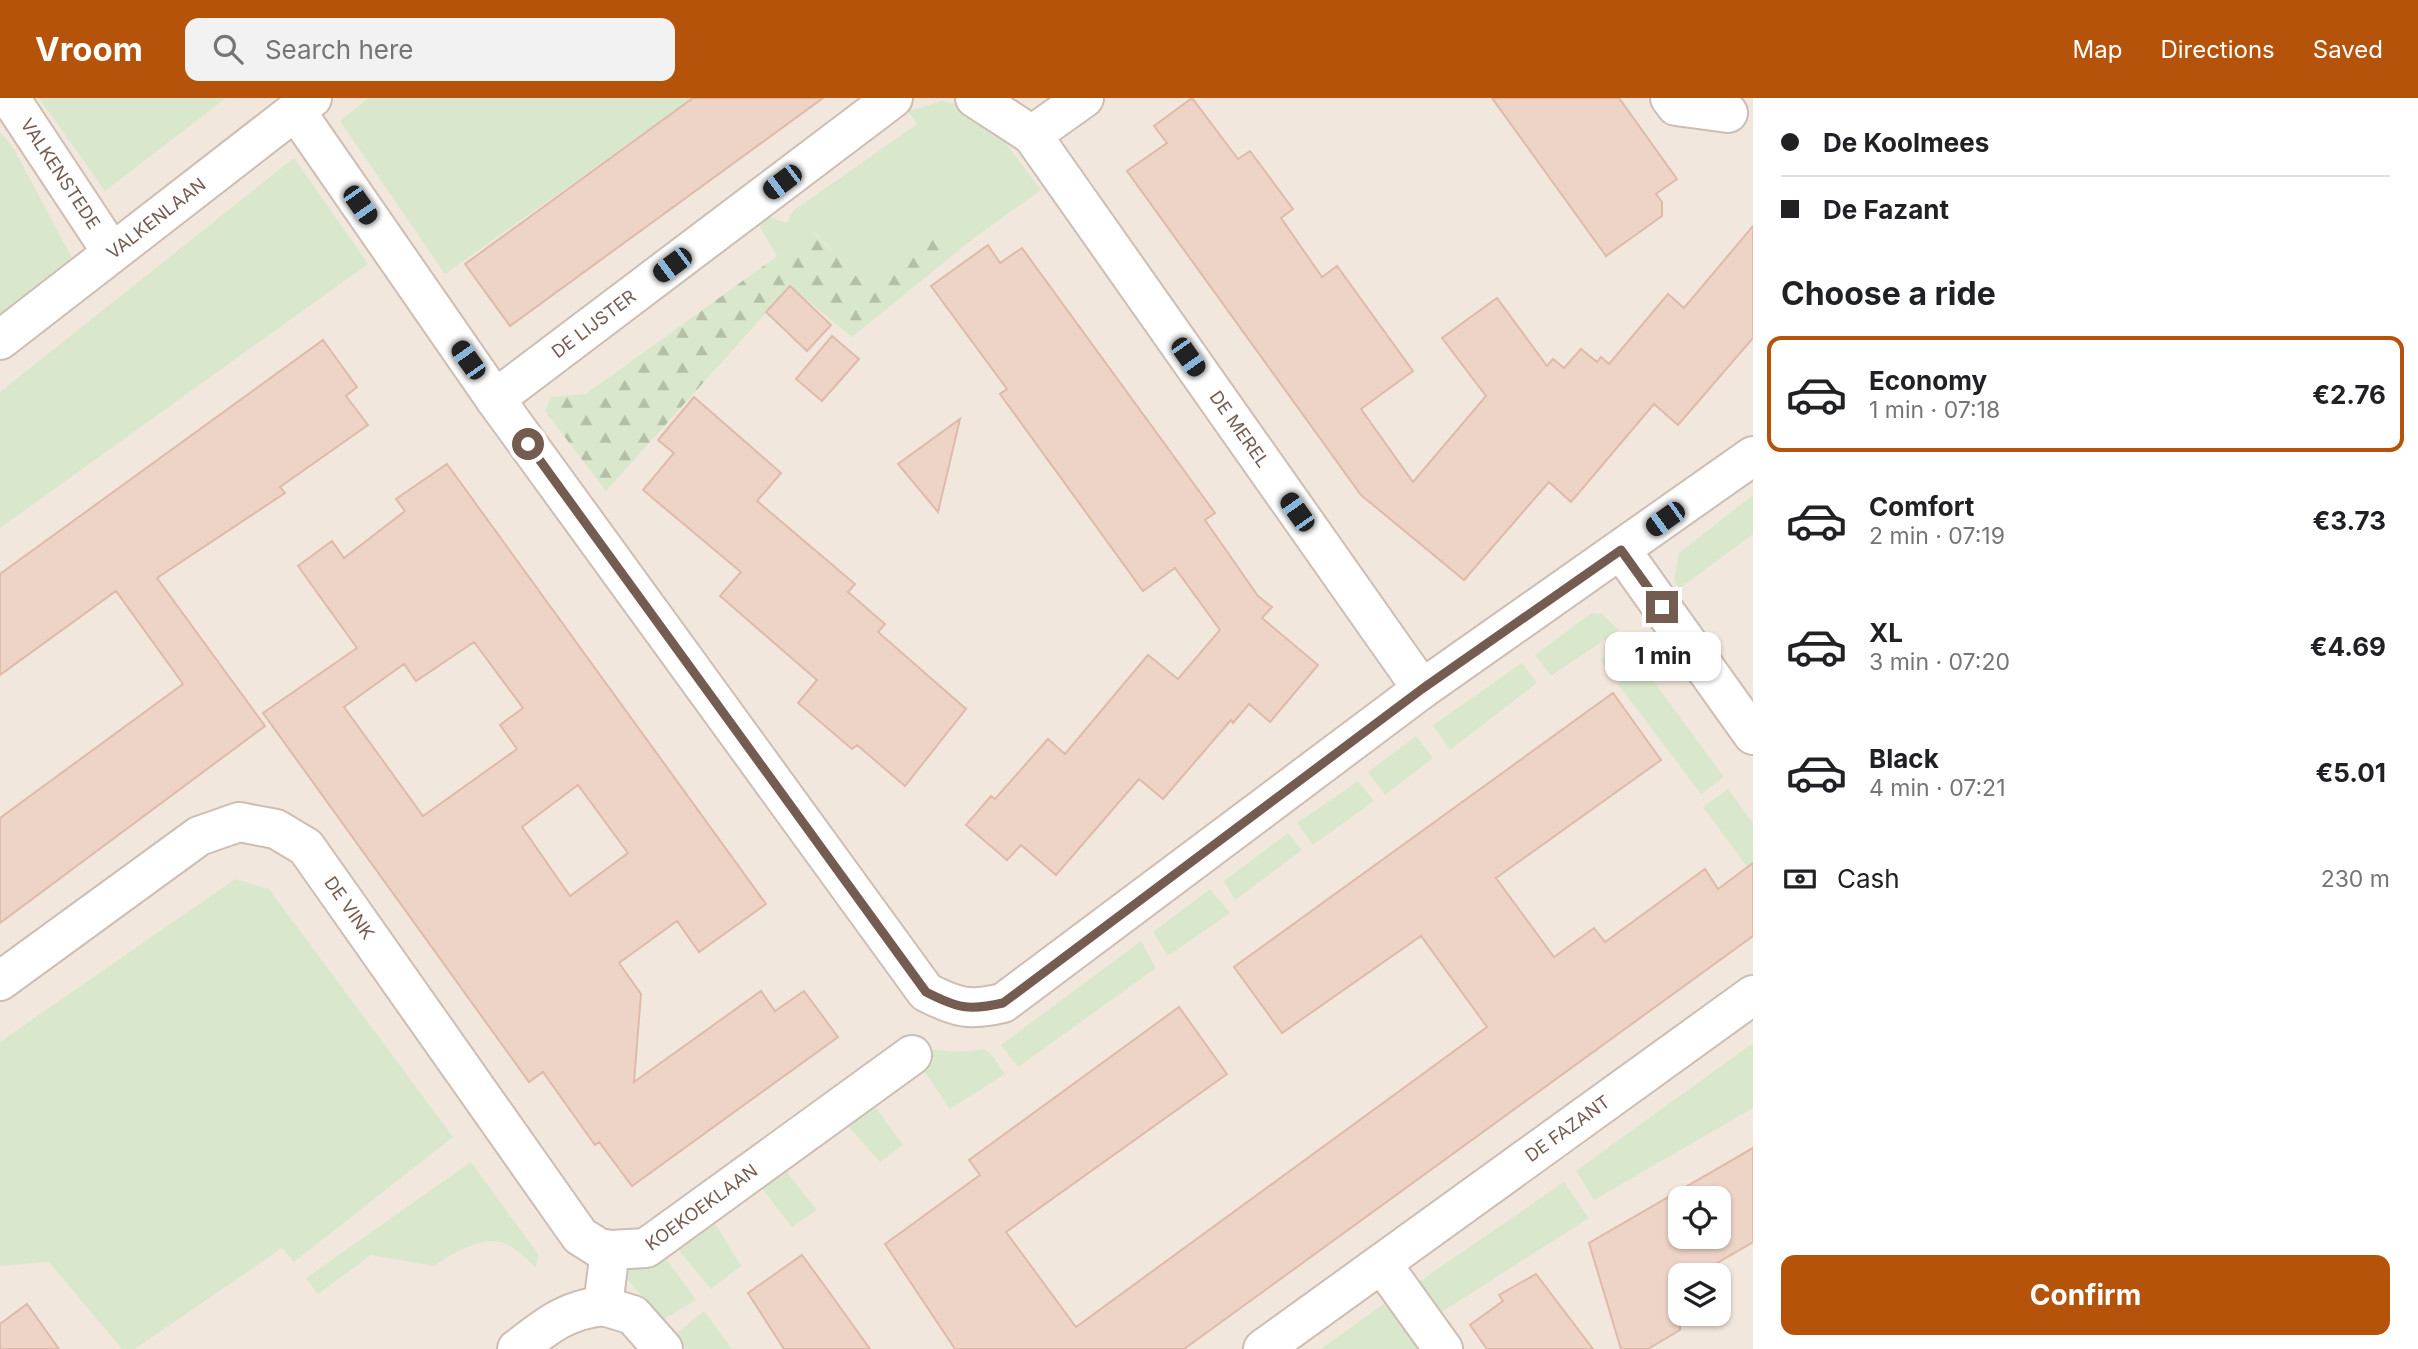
<!DOCTYPE html>
<meta charset="utf-8">
<style>
body{margin:0;font-family:Inter,sans-serif;background:#f2f2f2;color:#202124;height:100vh;display:flex;flex-direction:column;font-size:26px;white-space:nowrap}
*{box-sizing:border-box;margin:0}
p{font-size:23px;color:#757577}
.icon{flex:none;width:38px;height:38px;fill:none;stroke:currentColor;stroke-width:2;stroke-linecap:round;stroke-linejoin:round}
.map{position:relative;flex:1;overflow:hidden}
.sheet{display:flex;flex-direction:column;background:#fff;width:665px}
.sheet>*{flex:none}
.top-card{display:grid;align-content:center;height:154px;padding:0 28px;background:#fff}
.tools{position:absolute;left:1668px;top:1088px;display:grid;gap:14px}
.tools a{display:grid;place-items:center;width:63px;height:63px;border-radius:14px;background:#fff;box-shadow:0 2px 5px #0004;font-size:35px}
.end{position:absolute;width:32px;height:32px;margin:-16px;border:9px solid #755c51;background:#fff;box-shadow:0 0 0 4px #fff}
.from{border-radius:50%}
.bubble{position:absolute;height:49px;border-radius:14px;background:#fff;box-shadow:0 2px 5px #0004;font-size:23px;font-weight:700;line-height:49px;text-align:center}
.car{position:absolute;width:21px;height:42px;margin:-21px -10px;border-radius:9px;box-shadow:0 0 5px 2px #0007;background:linear-gradient(#222 24%,#8ab4d8 0 40%,#222 0 76%,#8ab4d8 0 86%,#222 0)}
.top-card b{display:flex;align-items:center;gap:24px;height:66px;font-size:26px}
.top-card b+b{border-top:2px solid #e0e0e0}
.top-card i{width:18px;height:18px;background:#202124}
ul{padding:0;list-style:none}
li{display:flex;align-items:center;gap:21px;height:116px;margin:0 14px 10px;padding:0 14px;border:4px solid transparent;border-radius:14px}
li div{flex:1}
li b{display:block;font-size:26px}
li em{font-style:normal;font-weight:700}
li.on{border-color:#b45309}
li>.icon{width:63px;height:63px;stroke-width:1.5}
h2{padding:0 28px;font-size:32px;line-height:84px}
.pay{display:flex;align-items:center;gap:18px;height:77px;padding:0 28px;font-size:26px}
.pay p{margin-inline-start:auto}
.action{display:flex;gap:14px;margin-top:auto;padding:14px 28px}
.action a{flex:1;height:80px;border-radius:14px;background:#b45309;color:#fff;font-size:28px;font-weight:700;line-height:80px;text-align:center}
header{display:flex;align-items:center;gap:42px;box-sizing:border-box;height:98px;padding:0 35px;background:#b45309;color:#fff}
header strong{font-size:33px}
nav{display:flex;gap:38px;margin-inline-start:auto;font-size:24px}
.search{width:490px;height:63px;background:#f2f2f2;display:flex;align-items:center;gap:18px;box-sizing:border-box;padding:0 24px;border-radius:14px;color:#757577;font-size:26px}
main{display:flex;flex:1;min-height:0}
.map>svg:first-child{display:block}
</style>
<header>
<strong>Vroom</strong>
<div class="search"><svg class="icon" aria-label="search" viewBox="0 0 24 24"><circle cx="10" cy="10" r="6"/><path d="M15 15l6 6"/></svg>Search here</div>
<nav><a>Map</a><a>Directions</a><a>Saved</a></nav>
</header>
<main>
<div class="map">
<svg width="1753" height="1251" viewBox="0 0 1753 1251">
<defs>
<pattern id="forest-firs" width="22" height="20" patternUnits="userSpaceOnUse" patternTransform="scale(1.75)"><rect width="22" height="20" fill="#d9e8cc"/><path d="M5 1l3.5 6h-7zM16 11l3.5 6h-7z" fill="#b5bfa8"/></pattern>
</defs>
<rect width="100%" height="100%" fill="#fbf5ed"/>
<path fill="#f2e7dc" fill-rule="evenodd" d="M0,0H1753V1251H0ZM1680,1101H1718V1139H1680ZM1680,1178H1718V1216H1680Z"/>
<path fill="#d9e8cc" d="M39,0H226L105,93Z
M368,0H693L445,176L340,23Z
M942,3L957,6L985,18L1041,92L974,140L933,137L870,192L813,133L777,158L757,124L765,118L787,125L793,113L917,26L908,13Z
M0,34L14,51L72,160L0,216Z
M294,60L368,166L0,430V294Z
M1753,397V436L1679,491L1674,483L1679,455Z
M1591,515L1602,516L1619,532L1551,578L1535,557Z
M1624,543L1724,679L1701,696L1600,562Z
M1522,565L1537,585L1450,652L1433,627Z
M1416,638L1433,660L1385,697L1368,674Z
M1358,683L1374,703L1313,747L1297,725Z
M1728,691L1753,725V777L1703,709Z
M1288,735L1302,752L1235,802L1224,783Z
M235,781L269,791L453,1039L294,1164L282,1150L135,1251H122L49,1164L0,1168V944Z
M1210,791L1230,815L1168,858L1153,834Z
M1141,843L1156,870L1018,969L1001,947Z
M1753,945V1010L1594,1102L1576,1073Z
M983,951L990,955L1005,976L950,1011L922,970L933,952L964,954Z
M866,1009L876,1010L903,1047L880,1064L847,1027Z
M471,1064L538,1156L536,1170C528,1163 519,1153 510,1148C486,1134 454,1155 434,1168L371,1157L318,1196L306,1180Z
M780,1072L786,1073L817,1112L792,1129L760,1088Z
M1564,1084L1589,1120L1440,1215L1410,1190Z
M704,1124L716,1127L741,1168L711,1191L674,1147Z
M662,1155L696,1202L663,1222L626,1180L627,1168Z
M1389,1202L1424,1251H1321Z
M704,1213L732,1251H686L676,1236Z"/>
<path fill="url(#forest-firs)" d="M812,133L870,192L933,136L974,140L852,239L790,188L606,393L545,313L551,299L586,296Z"/>
<path fill="#eed4c7" stroke="#dfbaa9" stroke-width="2" fill-rule="evenodd" d="M693,0H823L510,228L465,166Z
M1192,0L1238,61L1250,53L1293,111L1281,120L1322,179L1337,168L1413,273L1361,311L1413,384L1486,298L1442,240L1497,200L1547,268L1553,261L1564,270L1581,251L1597,264L1601,259L1609,266L1668,196L1684,210L1753,128V240L1678,327L1654,306L1571,404L1549,384L1464,482L1361,397L1127,73L1167,45L1154,28Z
M1492,0H1619L1677,81L1656,96L1662,104V118L1606,158Z
M988,147L1000,165L1022,150L1215,415L1205,422L1258,498L1272,509L1262,520L1318,567L1270,624L1249,606L1233,625L1231,622L1163,701L1139,681L1056,777L1021,747L1007,762L966,727L991,698L995,701L1048,641L1065,656L1148,557L1178,581L1220,532L1175,470L1143,493L1000,296L1007,291L931,188Z
M790,188L831,227L807,253L766,214Z
M832,238L859,261L822,303L796,281Z
M323,242L357,289L346,298L368,327L280,389L285,395L157,480L265,628L0,825V720L183,586L116,493L0,577V476Z
M694,299L781,375L757,403L855,486L848,494L885,526L878,534L966,611L905,688L857,647L852,651L798,605L817,582L720,498L741,474L643,392L674,355L658,342Z
M960,321L938,414L898,366Z
M447,366L766,806L699,854L677,823L619,865L641,896L634,984L761,893L775,913L804,893L838,939L632,1088L599,1044L595,1047L543,974L529,984L263,615L357,550L298,468L332,443L344,460L405,413L396,401ZM474,544L523,610L500,627L517,651L423,718L344,609L404,566L416,583ZM578,687L628,755L570,798L522,729Z
M1613,595L1661,662L1496,780L1554,859L1594,830L1605,844L1705,771L1718,791L1753,765V838L1184,1251H955L885,1146L980,1077L969,1062L1179,909L1227,976L1006,1134L1076,1229L1487,929L1421,838L1282,935L1234,869Z
M1753,1050V1144L1695,1178H1680V1232L1648,1251H1621L1589,1145ZM1680,1101H1718V1139H1680Z
M802,1157L832,1198L870,1251H784L748,1195Z
M1536,1176L1593,1251H1487L1470,1227L1503,1203L1499,1197Z
M27,1206L59,1251H0V1226Z"/>
<g fill="none" stroke-linecap="round" stroke-linejoin="round">
<defs>
<g id="street">
<path id="s1" d="M10,0L111,153"/>
<path d="M975,0L1032,37L1084,0"/>
<path d="M1670,0L1676,8L1728,15"/>
<path d="M297,15L495,301L926,894C957,910 969,913 1003,905L1422,591L1753,358"/>
<path id="s2" d="M1032,37L1422,591"/>
<path id="s3" d="M0,242L312,0"/>
<path id="s4" d="M495,301L893,0"/>
<path d="M1621,452L1753,637"/>
<path id="s5" d="M0,883L199,738L239,724L276,731L306,749L580,1138L599,1150L610,1152"/>
<path d="M1382,1166L1443,1251"/>
<path d="M603,1208L633,1217L663,1251"/>
<path id="s6" d="M517,1251C546,1229 565,1212 603,1208L610,1152L646,1150L912,957"/>
<path id="s7" d="M1263,1251L1753,897"/>
</g>
</defs>
<use href="#street" stroke="#cdbdb3" stroke-width="42"/>
<use href="#street" stroke="#fff" stroke-width="38"/>
</g>
<g fill="none" stroke-linecap="round" stroke-linejoin="round">
<path stroke="#755c51" stroke-width="9" d="M528,346L926,894C957,910 969,913 1003,905L1422,591L1621,452L1662,509"/>
</g>
<g text-anchor="middle" stroke-width="5" stroke-linejoin="round" paint-order="stroke">
<g font-size="18" fill="#755c51" stroke="#fef9f4">
<text dy="6" stroke="none"><textPath href="#s1" startOffset="91">VALKENSTEDE</textPath></text>
<text dy="6" stroke="none"><textPath href="#s3" startOffset="198">VALKENLAAN</textPath></text>
<text dy="6" stroke="none"><textPath href="#s4" startOffset="124">DE LIJSTER</textPath></text>
<text dy="6" stroke="none"><textPath href="#s2" startOffset="360">DE MEREL</textPath></text>
<text dy="6" stroke="none"><textPath href="#s5" startOffset="436">DE VINK</textPath></text>
<text dy="6" stroke="none"><textPath href="#s7" startOffset="376">DE FAZANT</textPath></text>
<text dy="6" stroke="none"><textPath href="#s6" startOffset="259">KOEKOEKLAAN</textPath></text>
</g>
</g>
</svg>
<div class="tools">
<a><svg class="icon" aria-label="locate" viewBox="0 0 24 24"><circle cx="12" cy="12" r="6"/><path d="M12 2v4M12 18v4M2 12h4M18 12h4"/></svg></a>
<a><svg class="icon" aria-label="layers" viewBox="0 0 24 24"><path d="M12 4l9 5-9 5-9-5zM3 14l9 5 9-5"/></svg></a>
</div>
<i class="end from" style="left:528px;top:346px"></i>
<i class="end" style="left:1662px;top:509px"></i>
<div class="bubble" style="left:1605px;top:534px;width:116px">1 min</div>
<i class="car" style="left:782px;top:84px;rotate:233deg"></i>
<i class="car" style="left:360px;top:107px;rotate:145deg"></i>
<i class="car" style="left:672px;top:167px;rotate:233deg"></i>
<i class="car" style="left:1188px;top:259px;rotate:145deg"></i>
<i class="car" style="left:468px;top:262px;rotate:325deg"></i>
<i class="car" style="left:1297px;top:414px;rotate:325deg"></i>
<i class="car" style="left:1665px;top:421px;rotate:234deg"></i>
</div>
<section class="sheet">
<div class="top-card">
<b><i class="from"></i>De Koolmees</b>
<b><i></i>De Fazant</b>
</div>
<h2>Choose a ride</h2>
<ul>
<li class="on"><svg class="icon" aria-label="car" viewBox="0 0 24 24"><path d="M5 17H2v-5l4-1 3-4h7l3 4 3 1v5h-3M9 17h6M6 11h13"/><circle cx="7" cy="17" r="2"/><circle cx="17" cy="17" r="2"/></svg><div><b>Economy</b><p>1 min · 07:18</p></div><em>€2.76</em></li>
<li><svg class="icon" aria-label="car" viewBox="0 0 24 24"><path d="M5 17H2v-5l4-1 3-4h7l3 4 3 1v5h-3M9 17h6M6 11h13"/><circle cx="7" cy="17" r="2"/><circle cx="17" cy="17" r="2"/></svg><div><b>Comfort</b><p>2 min · 07:19</p></div><em>€3.73</em></li>
<li><svg class="icon" aria-label="car" viewBox="0 0 24 24"><path d="M5 17H2v-5l4-1 3-4h7l3 4 3 1v5h-3M9 17h6M6 11h13"/><circle cx="7" cy="17" r="2"/><circle cx="17" cy="17" r="2"/></svg><div><b>XL</b><p>3 min · 07:20</p></div><em>€4.69</em></li>
<li><svg class="icon" aria-label="car" viewBox="0 0 24 24"><path d="M5 17H2v-5l4-1 3-4h7l3 4 3 1v5h-3M9 17h6M6 11h13"/><circle cx="7" cy="17" r="2"/><circle cx="17" cy="17" r="2"/></svg><div><b>Black</b><p>4 min · 07:21</p></div><em>€5.01</em></li>
</ul>
<div class="pay"><svg class="icon" aria-label="cash" viewBox="0 0 24 24"><path d="M3 7h18v10H3z"/><circle cx="12" cy="12" r="2"/></svg>Cash<p>230 m</p></div>
<div class="action"><a>Confirm</a></div>
</section>
</main>
